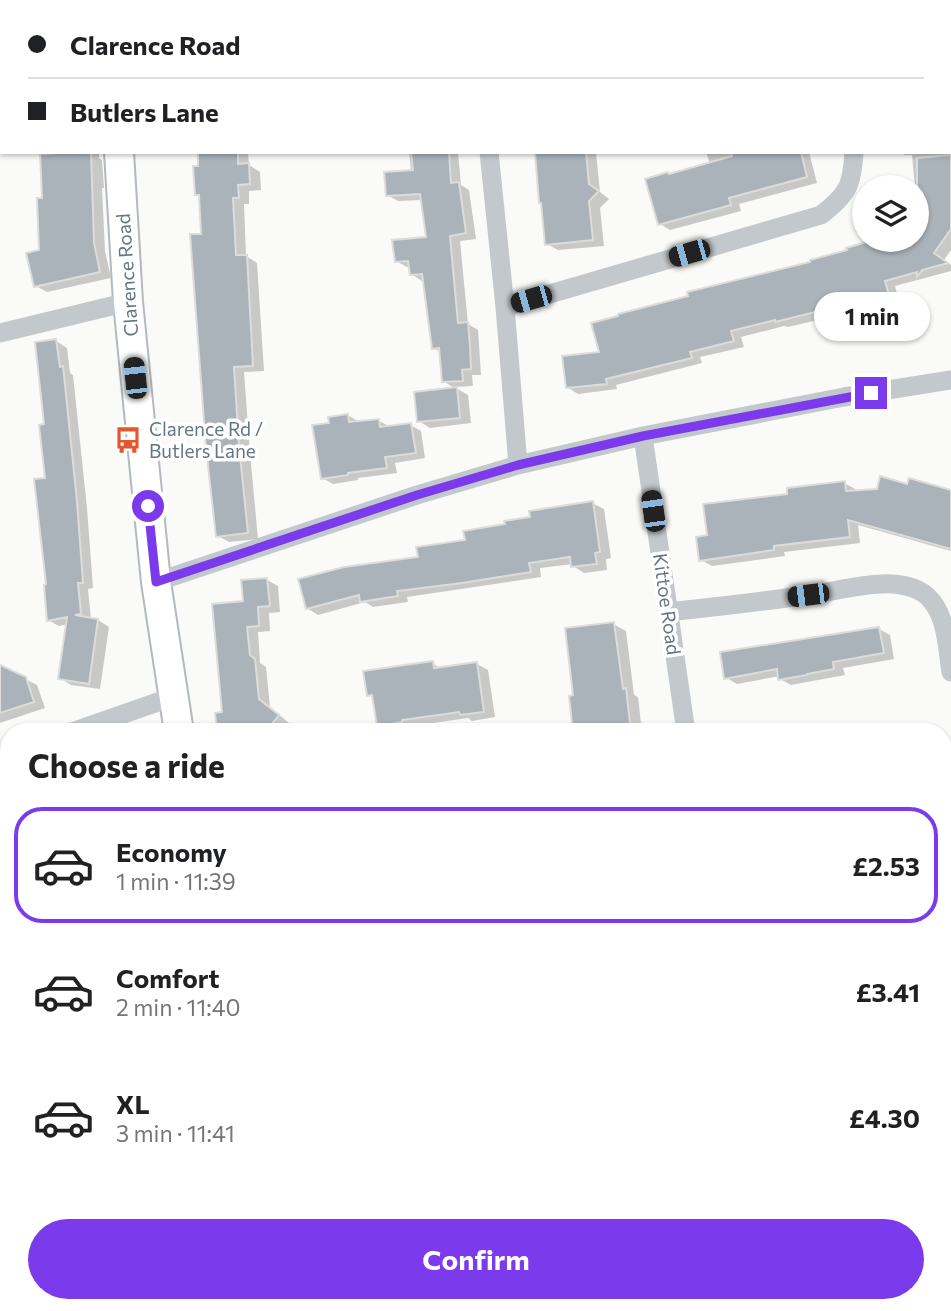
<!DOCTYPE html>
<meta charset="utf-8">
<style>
body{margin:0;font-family:Commissioner,sans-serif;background:#f6f6f6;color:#202124;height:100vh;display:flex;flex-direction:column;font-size:26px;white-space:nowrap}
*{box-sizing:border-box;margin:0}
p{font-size:23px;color:#757577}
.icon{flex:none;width:38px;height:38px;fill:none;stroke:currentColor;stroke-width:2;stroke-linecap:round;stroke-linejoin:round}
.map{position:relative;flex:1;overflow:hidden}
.details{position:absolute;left:0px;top:723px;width:952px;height:590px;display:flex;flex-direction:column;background:#fff;border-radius:28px 28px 0 0;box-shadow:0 2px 5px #0004}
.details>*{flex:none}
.hud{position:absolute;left:0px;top:0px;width:952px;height:154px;box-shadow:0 2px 5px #0004;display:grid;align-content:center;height:154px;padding:0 28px;background:#fff}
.buttons{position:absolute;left:852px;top:175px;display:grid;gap:14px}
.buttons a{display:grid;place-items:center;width:77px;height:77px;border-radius:50%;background:#fff;box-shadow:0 2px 5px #0004;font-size:35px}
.end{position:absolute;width:32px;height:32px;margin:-16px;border:9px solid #7c3aed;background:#fff;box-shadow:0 0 0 4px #fff}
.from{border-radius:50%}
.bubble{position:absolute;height:49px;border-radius:24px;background:#fff;box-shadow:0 2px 5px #0004;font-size:23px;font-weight:700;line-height:49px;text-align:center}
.car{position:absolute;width:21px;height:42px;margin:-21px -10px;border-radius:9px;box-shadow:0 0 5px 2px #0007;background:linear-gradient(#222 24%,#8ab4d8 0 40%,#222 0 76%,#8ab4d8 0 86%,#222 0)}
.hud b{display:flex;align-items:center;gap:24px;height:66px;font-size:26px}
.hud b+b{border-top:2px solid #e0e0e0}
.hud i{width:18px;height:18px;background:#202124}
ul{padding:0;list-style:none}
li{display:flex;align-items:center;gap:21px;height:116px;margin:0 14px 10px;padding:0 14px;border:4px solid transparent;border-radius:28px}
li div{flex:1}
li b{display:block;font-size:26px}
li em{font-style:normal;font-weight:700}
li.on{border-color:#7c3aed}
li>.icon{width:63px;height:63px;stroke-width:1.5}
h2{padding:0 28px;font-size:32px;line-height:84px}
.primary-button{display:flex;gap:14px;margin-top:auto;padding:14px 28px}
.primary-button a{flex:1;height:80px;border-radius:42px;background:#7c3aed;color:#fff;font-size:28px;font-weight:700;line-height:80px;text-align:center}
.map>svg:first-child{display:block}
</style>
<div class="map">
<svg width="951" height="1311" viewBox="0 0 951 1311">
<rect width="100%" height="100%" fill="#fafaf8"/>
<path fill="#e8e9e9" d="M951,1011V1311H898L897,1304H943V1013Z"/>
<path fill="#0003" d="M182,0H226V2H182Z
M428,0H513L514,2H427Z
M652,0H717L716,2H652Z
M755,0H809V2H755Z
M885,0H944V2H885Z
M950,34L951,44L950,73Z
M0,37H2V64H0Z
M950,82L951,250L944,260L951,265V271L895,286L899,301L874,308L875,312L854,318L847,314L832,318L830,317L788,327L784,326L741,337L744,347L700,357L702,363L616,385L617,389L578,394L567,387L601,353L813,263L849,251L848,249L883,240H917V187H915L912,155H905L900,152H950Z
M0,98H2V123L0,122Z
M41,152H99V158L102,160L104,188H102L105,251L111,278L47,292L36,286L41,252L44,200Z
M200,152H248L249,165L260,172L261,190L249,191V204H244L246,256L257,263L264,371L244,372L250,453L258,539L229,542L218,536L201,196L197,194L200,167Z
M409,152H458L461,185L469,190L476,239L460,241L468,324L478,330L481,375H472L473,386L454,387L468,395L471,423L430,428L419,421L456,389L443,381L441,352L433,348L425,280L422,281L411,274V267H407L396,261L427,238L422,200L398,201L387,195L411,171Z
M537,152H596L600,192L609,199L600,208L604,246L558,250L547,244Z
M706,152H809L817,183L739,204L741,211L670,230L660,224L710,164Z
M56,341L67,348L70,373L73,375L87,508L93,588L88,589L91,619L98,620L109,627L100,689L71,685L60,678L68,624L59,626L48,620L46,426Z
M347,415L358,421H379L391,427L410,425L421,431L425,458L395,463L397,473L358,478V480L333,484L322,478L331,424Z
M844,483L855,489L856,492L908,487L951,493V551L858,525L860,543L784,552L785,556L712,566L701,560L709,537L789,495Z
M592,503L604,509L611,558L606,559L607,570L584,573L573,566V564L540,568L541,577L407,597L408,602L373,607L365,602L318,615L307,608L420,559L507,526Z
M267,580L278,586L280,612L269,613L270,631L258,632L260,663L266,667L270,707L289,723L282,732H218L223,713L245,603Z
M613,624L626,631L634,695L638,697L642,732H575V697Z
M879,629L890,635L894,659L843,668L845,675L791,685L780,679V676L737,684L725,677Z
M432,663L442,669L477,664L488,670L495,717L472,721L468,718L412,726L413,728L393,732H389L379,726L374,698L368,695Z
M0,667L37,685L45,708L0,723Z
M912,728L918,732H876Z
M9,795V838L0,841V798Z
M943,974L947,977L948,985L951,987V1019L943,1020Z
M0,1000L6,1003L9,1002V1045L0,1048Z
M0,1150L9,1155V1209L0,1222Z
M169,1304H220L221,1311H171Z
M338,1304H379L381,1311H340Z
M624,1304H683V1311H628L624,1308Z
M787,1304H849L850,1311H788Z"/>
<path fill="#aab3b9" stroke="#dcdcda" stroke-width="2" d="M75,152H91L94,243L100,272L34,287L26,253L39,250L37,198H42L40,154Z
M198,152H238V164L249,163L250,184L238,185L239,198H233L236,255H247L253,366L234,367L239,446L248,533L216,537L206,448L190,234H201L199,195H195L193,166H198Z
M411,152H449L451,183L459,182L466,233L450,236L458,323L468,322L470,346L471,369L462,370L463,381L442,382L439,348L432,349L422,274L410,275L408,261L395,262L392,240L426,237L420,194L386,196L384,172L413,170Z
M535,152H586L589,184L599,191L589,201L593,240L545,245L541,203H539Z
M731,152H801L807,177L729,198L731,205L658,225L645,179L668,172L669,174L732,156Z
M951,155V229L934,253L948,263L922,270L917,277V272L885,281L889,295L864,302L866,307L842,313L840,308L819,313V311L775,322V320L731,331L734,341L690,352L692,358L606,379L607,384L566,388L562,356L599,352L591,323L618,316V314L688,296L687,292L810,262V260L847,250L846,248L874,240H917V158Z
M56,339L60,367L63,366L77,501L83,583H78L81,614L75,615L98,619L89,684L58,679L67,617L47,621L44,585L46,584L34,479L45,478L39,425L44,424L35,342Z
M457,387L460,418L417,422L414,392Z
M348,414L349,422L379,419L380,427L411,423L416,453L385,457L387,468L348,473V475L321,479L312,425L329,423L328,417Z
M880,476L907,484L909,478L951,490V549L848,520L850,537L774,546V550L699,561L696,537L707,535L703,504L787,494V488L845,481L846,491L877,489Z
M593,501L600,552L595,553L597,564L571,567L570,557L529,563L531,572L462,583L397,591L398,596L360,602L359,595L306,609L298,579L344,567L418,557L416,547L465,540L463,531L505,524L504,521L530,517L529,511Z
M267,578L270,606L258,607L259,626L247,627L250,655L255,659L259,699L279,715L267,730L217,732L215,713L222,712L212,604L243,601L241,580Z
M614,622L623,689L626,688L631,732H573L569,696L573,695L565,628Z
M879,627L884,653L833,662L834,669L807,674V675L778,680L777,669L724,679L720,652Z
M433,661L434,668L477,662L484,712L460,715L459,712L402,720V722L377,727L372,695L367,696L363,671Z
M0,665L26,677L34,702L0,713Z"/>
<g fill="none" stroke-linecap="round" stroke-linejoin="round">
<defs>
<path id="secondary" d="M110,0V2
M119,152L128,302L156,582L179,732
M273,1304L274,1311"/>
</defs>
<use href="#secondary" stroke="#b3babf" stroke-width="32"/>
<path stroke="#c3c8cc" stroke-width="10" d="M943,1076L951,1070
M943,1293L947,1311
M77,1311L83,1304"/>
<path stroke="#c3c8cc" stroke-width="19" d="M841,0V2
M596,2L597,0
M489,152L505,307L518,465
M505,307L821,215C848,194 852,186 854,152
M0,333L128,302
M643,436L686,732
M156,582L417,495L518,465L643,436L844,397L951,380
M668,612C714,607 761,602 807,595C832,592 857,585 881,584C896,583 916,586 927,596C947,614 947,647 951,672
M72,732L175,696
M0,756L9,753
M0,1088L9,1085
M741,1304V1311"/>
<use href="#secondary" stroke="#fff" stroke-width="28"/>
</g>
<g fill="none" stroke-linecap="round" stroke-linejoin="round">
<path stroke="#7c3aed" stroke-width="9" d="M148,506L156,582L417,495L518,465L643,436L871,393"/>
</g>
<defs>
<symbol id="bus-bare" viewBox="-9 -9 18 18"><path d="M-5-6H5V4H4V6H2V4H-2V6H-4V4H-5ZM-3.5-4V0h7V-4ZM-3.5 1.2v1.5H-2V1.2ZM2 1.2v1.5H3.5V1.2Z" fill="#e4572e" stroke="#fff" stroke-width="2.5" paint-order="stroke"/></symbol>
</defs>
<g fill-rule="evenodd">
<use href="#bus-bare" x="109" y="421" width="38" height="38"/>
</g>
<g text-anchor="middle" stroke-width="7" stroke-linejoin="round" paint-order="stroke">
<g font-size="19" fill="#657683" stroke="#fff">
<text transform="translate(127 275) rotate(-94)" y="7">Clarence Road</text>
<text transform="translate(667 604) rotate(82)" y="7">Kittoe Road</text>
</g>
<g font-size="19" fill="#657683" stroke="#fff" text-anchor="start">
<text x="149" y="436">Clarence Rd /<tspan x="149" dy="22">Butlers Lane</tspan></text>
</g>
</g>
</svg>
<div class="buttons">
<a><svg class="icon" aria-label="layers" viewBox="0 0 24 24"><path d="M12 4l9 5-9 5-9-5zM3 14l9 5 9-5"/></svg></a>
</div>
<i class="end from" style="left:148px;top:506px"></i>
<i class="end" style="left:871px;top:393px"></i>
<div class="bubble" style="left:814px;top:292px;width:116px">1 min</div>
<i class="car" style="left:689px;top:253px;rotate:254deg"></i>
<i class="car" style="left:531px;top:299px;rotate:254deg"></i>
<i class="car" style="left:135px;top:378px;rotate:354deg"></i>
<i class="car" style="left:653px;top:511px;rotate:352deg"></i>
<i class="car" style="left:808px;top:595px;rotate:263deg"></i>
<div class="hud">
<b><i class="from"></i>Clarence Road</b>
<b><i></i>Butlers Lane</b>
</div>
<section class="details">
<h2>Choose a ride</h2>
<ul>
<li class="on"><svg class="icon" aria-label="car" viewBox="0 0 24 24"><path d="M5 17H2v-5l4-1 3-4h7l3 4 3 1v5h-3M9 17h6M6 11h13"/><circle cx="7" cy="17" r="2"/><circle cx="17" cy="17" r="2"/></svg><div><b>Economy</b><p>1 min · 11:39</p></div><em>£2.53</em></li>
<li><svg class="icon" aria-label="car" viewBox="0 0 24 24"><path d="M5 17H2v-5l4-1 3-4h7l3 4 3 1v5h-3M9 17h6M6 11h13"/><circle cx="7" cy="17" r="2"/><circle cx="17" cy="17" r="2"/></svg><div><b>Comfort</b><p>2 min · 11:40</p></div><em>£3.41</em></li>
<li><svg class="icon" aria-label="car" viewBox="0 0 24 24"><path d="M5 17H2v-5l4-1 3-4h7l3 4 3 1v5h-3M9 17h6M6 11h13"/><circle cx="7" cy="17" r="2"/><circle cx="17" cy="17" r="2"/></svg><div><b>XL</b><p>3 min · 11:41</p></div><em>£4.30</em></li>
</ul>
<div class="primary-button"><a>Confirm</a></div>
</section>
</div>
